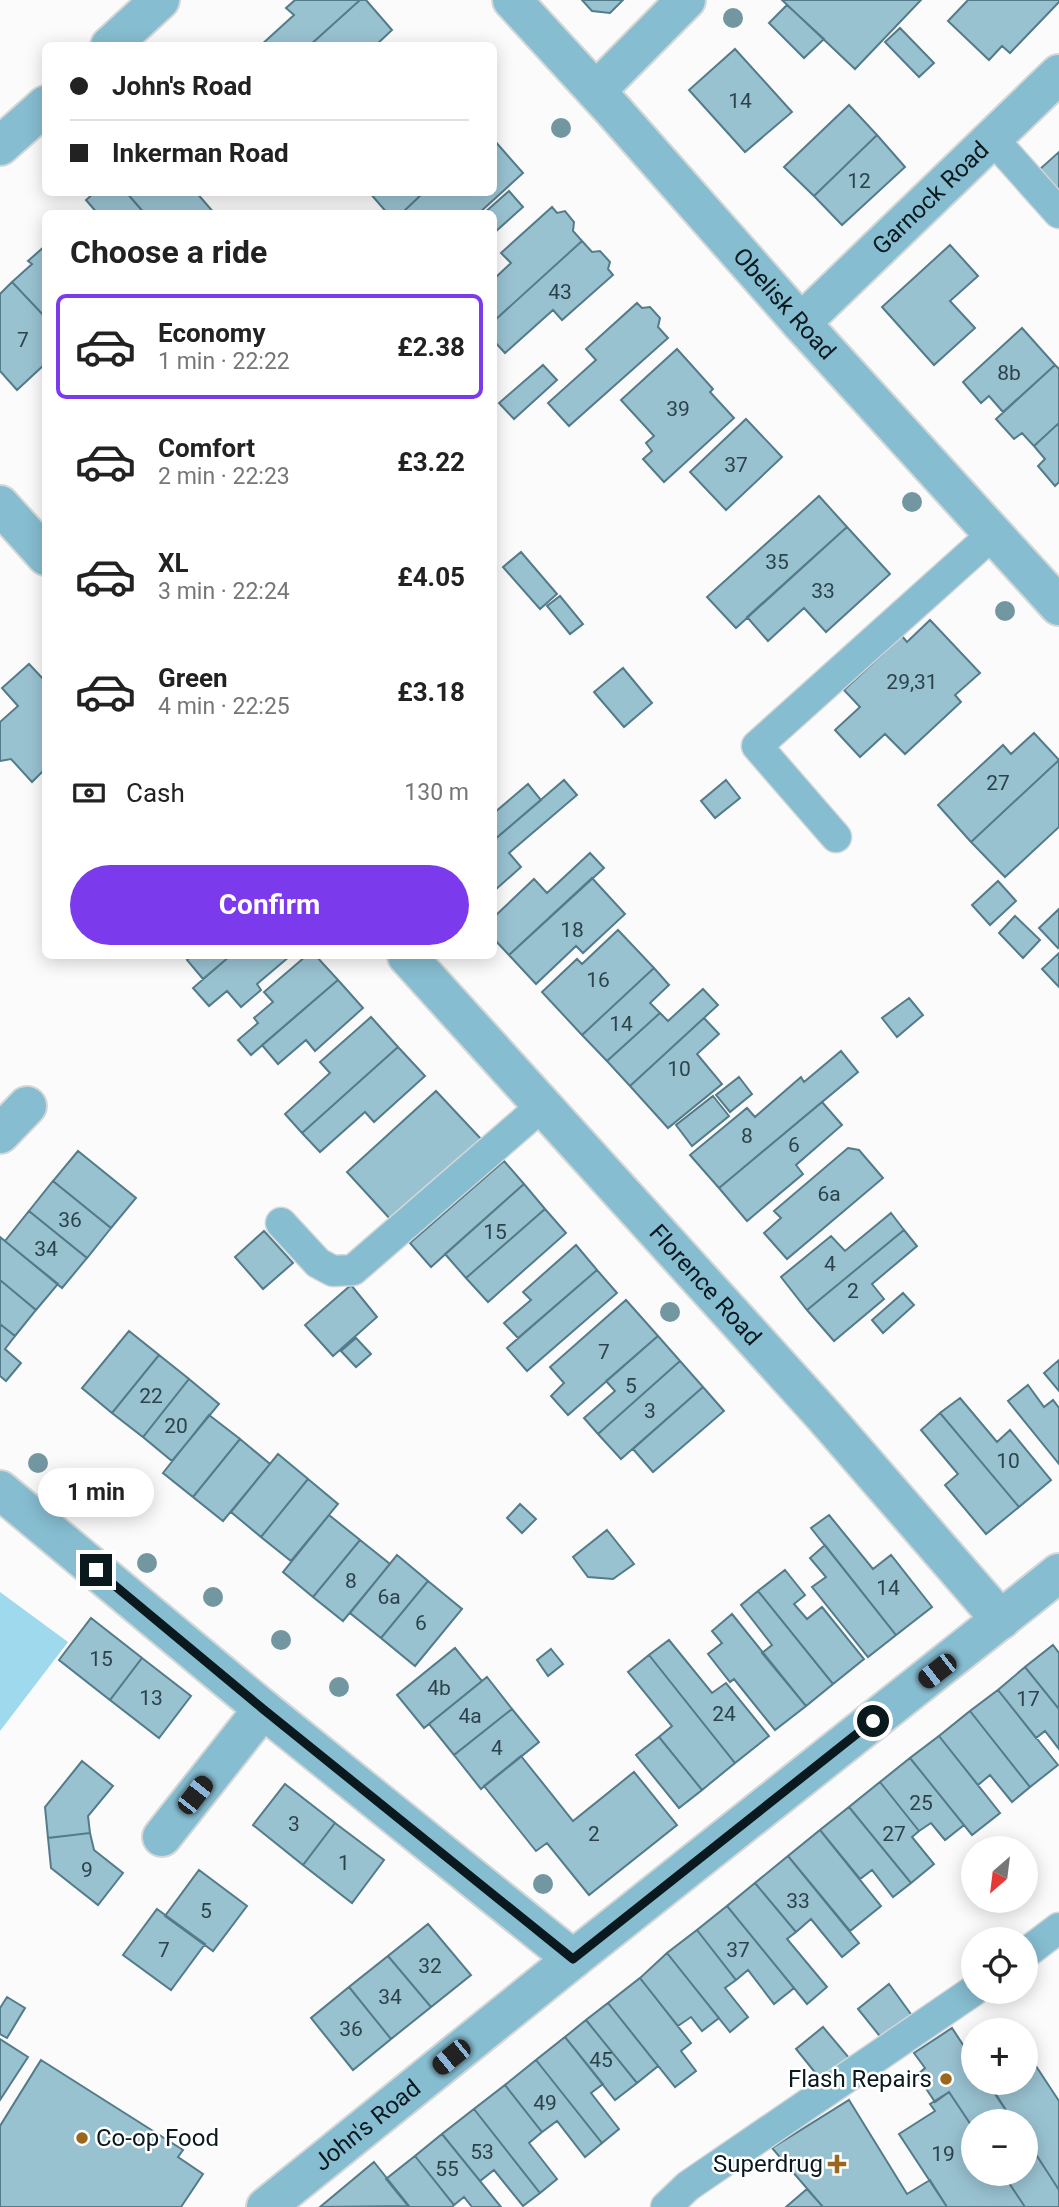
<!DOCTYPE html>
<meta charset="utf-8">
<style>
body{margin:0;font-family:Roboto,sans-serif;background:#f6f6f6;color:#222;height:100vh;display:flex;flex-direction:column;font-size:26px;white-space:nowrap}
*{box-sizing:border-box;margin:0}
p{font-size:23px;color:#767676}
.icon{flex:none;width:38px;height:38px;fill:none;stroke:currentColor;stroke-width:2;stroke-linecap:round;stroke-linejoin:round}
.map{position:relative;flex:1;overflow:hidden}
.details{position:absolute;left:42px;top:210px;width:455px;height:749px;display:flex;flex-direction:column;background:#fff;border-radius:10px;box-shadow:0 4px 18px #0003}
.details>*{flex:none}
.hud{position:absolute;left:42px;top:42px;width:455px;height:154px;border-radius:10px;box-shadow:0 4px 18px #0003;display:grid;align-content:center;height:154px;padding:0 28px;background:#fff}
.needle{width:46px;rotate:208deg}
.fabs{position:absolute;left:961px;top:1836px;display:grid;gap:14px}
.fabs a{display:grid;place-items:center;width:77px;height:77px;border-radius:50%;background:#fff;box-shadow:0 4px 18px #0003;font-size:35px}
.end{position:absolute;width:32px;height:32px;margin:-16px;border:9px solid #09191e;background:#fff;box-shadow:0 0 0 4px #fff}
.from{border-radius:50%}
.bubble{position:absolute;height:49px;border-radius:24px;background:#fff;box-shadow:0 4px 18px #0003;font-size:23px;font-weight:700;line-height:49px;text-align:center}
.car{position:absolute;width:21px;height:42px;margin:-21px -10px;border-radius:9px;box-shadow:0 0 5px 2px #0007;background:linear-gradient(#222 24%,#8ab4d8 0 40%,#222 0 76%,#8ab4d8 0 86%,#222 0)}
.hud b{display:flex;align-items:center;gap:24px;height:66px;font-size:26px}
.hud b+b{border-top:2px solid #e0e0e0}
.hud i{width:18px;height:18px;background:#222}
ul{padding:0;list-style:none}
li{display:flex;align-items:center;gap:21px;height:105px;margin:0 14px 10px;padding:0 14px;border:4px solid transparent;border-radius:10px}
li div{flex:1}
li b{display:block;font-size:26px}
li em{font-style:normal;font-weight:700}
li.selected{border-color:#7c3aed}
li>.icon{width:63px;height:63px;stroke-width:1.5}
h2{padding:0 28px;font-size:32px;line-height:84px}
.pay{display:flex;align-items:center;gap:18px;height:77px;padding:0 28px;font-size:26px}
.pay p{margin-inline-start:auto}
.action{display:flex;gap:14px;margin-top:auto;padding:14px 28px}
.action a{flex:1;height:80px;border-radius:42px;background:#7c3aed;color:#fff;font-size:28px;font-weight:700;line-height:80px;text-align:center}
.map>svg:first-child{display:block}
</style>
<div class="map">
<svg width="1059" height="2207" viewBox="0 0 1059 2207">
<rect width="100%" height="100%" fill="#fbfbfb"/>
<path fill="#9ed9ed" d="M0,1592L68,1642L0,1731Z"/>
<path fill="#99c2d1" stroke="#547b89" stroke-width="2" d="M295,0H360L309,46H260L294,15L286,8Z
M360,0H366L392,30L375,46H309Z
M582,0H623L610,13L592,11Z
M782,0H921L855,69Z
M968,0H1059V2L1010,53L1002,46L989,60L948,21Z
M787,5L824,39L804,58L769,23Z
M900,28L934,63L919,77L885,42Z
M735,49L792,112L745,152L689,90Z
M849,105L877,135L814,196L784,167Z
M877,135L905,167L842,225L814,196Z
M494,140L523,173L478,214H401L424,192H494Z
M1059,152V190L1040,169Z
M509,191L523,207L494,233V214H483Z
M95,192H126L145,214H98L86,200Z
M126,192H196L215,214H145Z
M369,192H424L401,214H388Z
M552,207L557,213L565,211L574,222L573,231L582,241L494,321V279L511,263L501,253Z
M582,241L592,252L600,251L610,262L608,269L613,275L562,320L553,310L505,353L494,341V321Z
M46,245V318L12,282L32,264L28,261Z
M950,245L978,276L950,301L975,328L934,365L882,307Z
M12,282L46,318V363L17,390L0,371V294Z
M637,303L642,308L650,307L660,318L658,327L668,338L569,426L548,403L596,360L586,349Z
M1022,328L1055,365L1003,412L989,396L981,403L963,382Z
M677,349L713,389L710,392L734,418L664,482L643,459L652,451L646,443L654,436L621,400Z
M543,365L557,380L514,419L499,403Z
M1055,365L1059,369V423L1034,446L1022,433L1014,439L996,419Z
M746,419L782,457L726,510L690,472Z
M1059,423V482L1055,486L1038,466L1045,459L1034,446Z
M819,496L847,527L736,628L707,597Z
M847,527L890,574L826,632L804,608L768,641L747,617Z
M521,552L557,594L540,609L503,567Z
M560,596L583,624L570,634L547,606Z
M930,620L980,673L955,695L961,702L905,754L885,734L860,757L835,730L860,707L844,690L902,636L907,642Z
M29,664L46,682V775L42,772L32,782L11,759L0,761V722L18,706L2,688Z
M623,668L652,703L624,727L594,692Z
M1034,733L1059,760L971,842L938,805L1003,745L1011,754Z
M1059,760V827L1005,877L971,842Z
M564,780L577,795L509,853L521,867L494,891V840Z
M726,780L740,798L715,818L701,801Z
M528,784L541,800L494,840V813Z
M590,853L604,868L509,955L494,939V917L534,879L547,893Z
M592,878L625,914L583,953L576,946L536,984L509,955Z
M998,881L1016,901L990,925L972,905Z
M1059,909V946L1058,948L1039,928Z
M1015,916L1040,940L1023,958L999,933Z
M618,930L654,968L582,1035L542,992L577,959L582,964Z
M1059,953V987L1042,969Z
M192,956H230L203,979L187,960Z
M230,956H290L257,984L261,990L241,1007L227,991L209,1006L193,988Z
M306,956H316L338,980L251,1055L238,1040L258,1023L254,1018L273,1002L264,992Z
M654,968L669,985L650,1003L660,1013L607,1061L582,1035Z
M338,980L363,1008L315,1051L306,1040L278,1064L262,1045Z
M703,989L718,1005L630,1086L607,1061L660,1013L668,1021Z
M909,998L923,1015L897,1037L882,1018Z
M371,1017L398,1047L302,1133L285,1114L330,1073L320,1062Z
M704,1018L719,1034L697,1054L722,1084L668,1128L630,1086Z
M398,1047L425,1076L374,1122L365,1112L320,1152L302,1133Z
M841,1051L858,1072L719,1188L690,1155L747,1108L755,1117L801,1077L804,1082Z
M739,1077L752,1094L730,1112L716,1095Z
M436,1091L481,1139L392,1221L347,1172Z
M713,1096L729,1116L692,1146L676,1125Z
M822,1102L842,1125L796,1165L803,1174L747,1221L719,1188Z
M848,1148L859,1150L883,1178L787,1259L764,1233L781,1218L774,1211Z
M78,1151L136,1198L111,1228L53,1181Z
M504,1161L524,1184L431,1267L410,1243Z
M53,1181L111,1228L87,1258L29,1211Z
M524,1184L545,1209L466,1278L445,1254Z
M545,1209L566,1233L488,1302L466,1278Z
M29,1211L87,1258L62,1288L5,1241Z
M891,1213L904,1230L807,1310L781,1277L831,1236L845,1251Z
M904,1230L917,1246L872,1284L884,1299L834,1341L807,1310Z
M264,1231L293,1263L263,1289L235,1257Z
M0,1237L58,1284L36,1310L0,1280Z
M576,1245L597,1270L518,1338L504,1323L531,1300L523,1292Z
M597,1270L617,1293L527,1371L507,1348Z
M0,1280L36,1310L15,1336L0,1324Z
M351,1285L377,1317L333,1356L305,1325Z
M903,1293L914,1305L883,1333L872,1320Z
M626,1300L658,1336L568,1415L551,1396L564,1383L550,1367Z
M0,1324L15,1336L5,1349L21,1363L6,1381L0,1376Z
M129,1331L159,1355L112,1413L82,1388Z
M658,1336L680,1361L598,1434L584,1418L615,1391L606,1381Z
M356,1338L371,1354L356,1367L341,1351Z
M159,1355L189,1379L143,1437L112,1413Z
M1059,1360V1391L1044,1373Z
M680,1361L703,1387L621,1459L598,1434Z
M189,1379L219,1404L172,1461L143,1437Z
M1028,1385L1044,1407L1053,1400L1059,1408V1464L1008,1401Z
M703,1387L724,1411L653,1472L633,1449Z
M960,1398L997,1442L1010,1430L1051,1480L1019,1507L940,1413Z
M940,1413L1019,1507L986,1534L945,1485L958,1474L921,1430Z
M209,1415L240,1439L193,1497L163,1473Z
M240,1439L270,1464L223,1521L193,1497Z
M278,1454L308,1479L261,1537L231,1512Z
M308,1479L338,1504L291,1561L261,1537Z
M520,1504L536,1519L522,1533L507,1518Z
M329,1515L360,1540L313,1597L283,1572Z
M829,1515L873,1569L891,1555L932,1607L896,1635L811,1528Z
M607,1530L634,1564L613,1579L588,1577L573,1557Z
M360,1540L390,1564L343,1621L313,1597Z
M825,1545L896,1635L868,1657L812,1587L826,1577L810,1558Z
M397,1555L428,1581L381,1638L350,1613Z
M785,1570L805,1595L794,1604L807,1619L822,1607L864,1659L833,1684L758,1591Z
M428,1581L462,1609L415,1666L381,1638Z
M758,1591L833,1684L806,1706L762,1653L772,1645L741,1605Z
M732,1614L806,1706L775,1730L734,1679L730,1682L708,1654L722,1643L712,1631Z
M91,1618L142,1658L110,1700L59,1660Z
M669,1640L712,1693L726,1683L769,1736L735,1763L649,1655Z
M1053,1645L1059,1653V1709L1025,1667Z
M455,1648L482,1681L424,1728L397,1695Z
M551,1649L563,1664L548,1676L537,1660Z
M649,1655L735,1763L702,1790L659,1737L672,1726L628,1672Z
M142,1658L191,1696L159,1738L110,1700Z
M1025,1667L1059,1709V1749L1045,1731L1036,1738L998,1690Z
M487,1677L512,1709L454,1755L429,1724Z
M998,1690L1058,1765L1030,1787L970,1711Z
M512,1709L539,1742L481,1789L454,1755Z
M970,1711L1030,1787L1012,1802L990,1775L978,1785L939,1736Z
M939,1736L1000,1813L972,1835L910,1758Z
M659,1737L702,1790L679,1808L636,1755Z
M521,1756L573,1821L634,1772L677,1825L589,1895L547,1843L536,1851L484,1786Z
M910,1758L964,1825L945,1840L931,1823L919,1831L880,1782Z
M82,1761L113,1786L88,1816L90,1833L48,1838L45,1807Z
M880,1782L919,1831L912,1837L934,1864L911,1883L849,1807Z
M285,1784L335,1823L303,1865L253,1825Z
M849,1807L911,1883L893,1897L872,1870L860,1879L820,1830Z
M335,1823L384,1860L352,1903L303,1865Z
M820,1830L881,1906L850,1931L788,1856Z
M90,1833L94,1850L123,1873L98,1905L51,1868L48,1838Z
M788,1856L859,1943L842,1957L811,1919L796,1932L755,1883Z
M199,1870L247,1906L213,1951L165,1916Z
M755,1883L796,1932L787,1939L827,1987L807,2004L727,1906Z
M727,1906L794,1988L774,2004L748,1970L736,1980L697,1930Z
M157,1909L205,1944L171,1990L123,1955Z
M428,1924L471,1975L431,2007L388,1956Z
M697,1930L736,1980L725,1988L748,2017L730,2032L667,1953Z
M667,1953L719,2018L702,2031L691,2017L678,2026L640,1978Z
M388,1956L431,2007L391,2039L349,1987Z
M640,1978L691,2043L681,2051L696,2071L675,2087L608,2003Z
M889,1984L913,2017L883,2040L858,2009Z
M349,1987L391,2039L353,2070L311,2018Z
M7,1997L25,2008L7,2038L0,2034V2008Z
M608,2003L658,2066L637,2083L586,2020Z
M586,2020L637,2083L615,2100L565,2037Z
M823,2027L850,2059L822,2081L796,2049Z
M952,2028L973,2060V2082H988L1013,2121H973V2128L949,2092L935,2102L917,2075L925,2068L914,2053Z
M565,2037L603,2084L591,2093L619,2129L602,2143L536,2060Z
M0,2039L28,2057L0,2100Z
M1030,2057L1059,2101V2190L1026,2139V2121H1013L989,2085L993,2082H1026V2060Z
M41,2060L183,2150L178,2157L203,2174L181,2207H0V2126Z
M536,2060L602,2143L585,2157L557,2121L542,2132L505,2085Z
M505,2085L542,2132L529,2143L557,2179L540,2193L474,2109Z
M949,2092L973,2128V2174H1003L1025,2207H947L899,2134L935,2111L930,2104Z
M849,2100L907,2194L930,2180L947,2207H823L772,2148Z
M474,2109L540,2193L523,2206L494,2170L480,2181L442,2134Z
M442,2134L480,2181L501,2207H472L464,2197L454,2205L415,2156Z
M1026,2139L1059,2190V2207H1025L1003,2174H1026Z
M415,2156L454,2205L452,2207H409L386,2179Z
M374,2162L409,2206L320,2207Z
M807,2189L823,2207H786Z"/>
<g fill="none" stroke-linecap="round" stroke-linejoin="round">
<defs>
<path id="service" d="M992,138L1059,213
M836,837L757,746L993,534
M281,1223L318,1263L333,1271L353,1270L542,1106
M1026,1953L1059,1928
M666,2207L688,2186L973,1991"/>
<g id="minor">
<path id="s1" d="M512,0L613,110L801,323L1059,606"/>
<path d="M110,46L160,0"/>
<path d="M596,91L686,0"/>
<path d="M0,146L46,105"/>
<path id="s2" d="M801,323L1059,74"/>
<path d="M0,505L46,556"/>
<path id="s3" d="M407,956L824,1416L1001,1620"/>
<path d="M0,1134L27,1106"/>
<path d="M0,1490L263,1709L573,1959"/>
<path d="M162,1837L263,1709"/>
<path id="s4" d="M266,2207L573,1959L1059,1573"/>
</g>
</defs>
<use href="#service" stroke="#d4d7d8" stroke-width="33"/>
<use href="#minor" stroke="#d4d7d8" stroke-width="42"/>
<use href="#service" stroke="#86bdd0" stroke-width="30"/>
<use href="#minor" stroke="#86bdd0" stroke-width="38"/>
</g>
<g fill="#7397a1">
<circle cx="733" cy="18" r="10"/>
<circle cx="561" cy="128" r="10"/>
<circle cx="912" cy="502" r="10"/>
<circle cx="1005" cy="611" r="10"/>
<circle cx="670" cy="1312" r="10"/>
<circle cx="38" cy="1463" r="10"/>
<circle cx="91" cy="1502" r="10"/>
<circle cx="147" cy="1563" r="10"/>
<circle cx="213" cy="1597" r="10"/>
<circle cx="281" cy="1640" r="10"/>
<circle cx="339" cy="1687" r="10"/>
<circle cx="543" cy="1884" r="10"/>
</g>
<g fill="none" stroke-linecap="round" stroke-linejoin="round">
<path stroke="#09191e" stroke-width="9" d="M96,1570L263,1709L573,1959L873,1721"/>
</g>
<g fill="#9a671c" stroke="#fff" stroke-width="2.5">
<circle cx="946" cy="2079" r="7"/>
<circle cx="82" cy="2138" r="7"/>
<path d="M833.5 2153.5h7v7h7v7h-7v7h-7v-7h-7v-7h7z"/>
</g>
<g text-anchor="middle" stroke-width="5" stroke-linejoin="round" paint-order="stroke">
<g font-size="21" fill="#2d434b">
<text x="740" y="108">14</text>
<text x="859" y="188">12</text>
<text x="560" y="299">43</text>
<text x="23" y="347">7</text>
<text x="1009" y="380">8b</text>
<text x="678" y="416">39</text>
<text x="736" y="472">37</text>
<text x="777" y="569">35</text>
<text x="823" y="598">33</text>
<text x="912" y="689">29,31</text>
<text x="998" y="790">27</text>
<text x="572" y="937">18</text>
<text x="598" y="987">16</text>
<text x="621" y="1031">14</text>
<text x="679" y="1076">10</text>
<text x="747" y="1143">8</text>
<text x="794" y="1152">6</text>
<text x="829" y="1201">6a</text>
<text x="70" y="1227">36</text>
<text x="495" y="1239">15</text>
<text x="46" y="1256">34</text>
<text x="830" y="1271">4</text>
<text x="853" y="1298">2</text>
<text x="604" y="1359">7</text>
<text x="631" y="1393">5</text>
<text x="151" y="1403">22</text>
<text x="650" y="1418">3</text>
<text x="176" y="1433">20</text>
<text x="1008" y="1468">10</text>
<text x="351" y="1588">8</text>
<text x="888" y="1595">14</text>
<text x="389" y="1604">6a</text>
<text x="421" y="1630">6</text>
<text x="101" y="1666">15</text>
<text x="439" y="1695">4b</text>
<text x="151" y="1705">13</text>
<text x="1028" y="1706">17</text>
<text x="724" y="1721">24</text>
<text x="470" y="1723">4a</text>
<text x="497" y="1755">4</text>
<text x="921" y="1810">25</text>
<text x="294" y="1831">3</text>
<text x="594" y="1841">2</text>
<text x="894" y="1841">27</text>
<text x="344" y="1870">1</text>
<text x="87" y="1877">9</text>
<text x="798" y="1908">33</text>
<text x="206" y="1918">5</text>
<text x="164" y="1957">7</text>
<text x="738" y="1957">37</text>
<text x="430" y="1973">32</text>
<text x="390" y="2004">34</text>
<text x="351" y="2036">36</text>
<text x="601" y="2067">45</text>
<text x="545" y="2110">49</text>
<text x="482" y="2159">53</text>
<text x="943" y="2161">19</text>
<text x="447" y="2176">55</text>
</g>
<g font-size="24" fill="#09191e" stroke="#fff">
<text dy="8" stroke="none"><textPath href="#s2" startOffset="180">Garnock Road</textPath></text>
<text dy="8" stroke="none"><textPath href="#s1" startOffset="408">Obelisk Road</textPath></text>
<text dy="8" stroke="none"><textPath href="#s3" startOffset="444">Florence Road</textPath></text>
<text dy="8" stroke="none"><textPath href="#s4" startOffset="130">John's Road</textPath></text>
</g>
<g font-size="24" fill="#09191e" stroke="#fff" text-anchor="end">
<text x="932" y="2087">Flash Repairs</text>
<text x="96" y="2146" text-anchor="start">Co-op Food</text>
<text x="823" y="2172">Superdrug</text>
</g>
</g>
</svg>
<div class="fabs">
<a><svg class="needle" viewBox="-14 -14 28 28"><path d="M0-13l5 13h-10z" fill="#e53935"/><path d="M0 13l5-13h-10z" fill="#767676"/></svg></a>
<a><svg class="icon" aria-label="locate" viewBox="0 0 24 24"><circle cx="12" cy="12" r="6"/><path d="M12 2v4M12 18v4M2 12h4M18 12h4"/></svg></a>
<a>+</a>
<a>−</a>
</div>
<i class="end from" style="left:873px;top:1721px"></i>
<i class="end" style="left:96px;top:1570px"></i>
<div class="bubble" style="left:38px;top:1468px;width:116px">1 min</div>
<i class="car" style="left:937px;top:1671px;rotate:232deg"></i>
<i class="car" style="left:195px;top:1795px;rotate:38deg"></i>
<i class="car" style="left:451px;top:2057px;rotate:231deg"></i>
<div class="hud">
<b><i class="from"></i>John's Road</b>
<b><i></i>Inkerman Road</b>
</div>
<section class="details">
<h2>Choose a ride</h2>
<ul>
<li class="selected"><svg class="icon" aria-label="car" viewBox="0 0 24 24"><path d="M5 17H2v-5l4-1 3-4h7l3 4 3 1v5h-3M9 17h6M6 11h13"/><circle cx="7" cy="17" r="2"/><circle cx="17" cy="17" r="2"/></svg><div><b>Economy</b><p>1 min · 22:22</p></div><em>£2.38</em></li>
<li><svg class="icon" aria-label="car" viewBox="0 0 24 24"><path d="M5 17H2v-5l4-1 3-4h7l3 4 3 1v5h-3M9 17h6M6 11h13"/><circle cx="7" cy="17" r="2"/><circle cx="17" cy="17" r="2"/></svg><div><b>Comfort</b><p>2 min · 22:23</p></div><em>£3.22</em></li>
<li><svg class="icon" aria-label="car" viewBox="0 0 24 24"><path d="M5 17H2v-5l4-1 3-4h7l3 4 3 1v5h-3M9 17h6M6 11h13"/><circle cx="7" cy="17" r="2"/><circle cx="17" cy="17" r="2"/></svg><div><b>XL</b><p>3 min · 22:24</p></div><em>£4.05</em></li>
<li><svg class="icon" aria-label="car" viewBox="0 0 24 24"><path d="M5 17H2v-5l4-1 3-4h7l3 4 3 1v5h-3M9 17h6M6 11h13"/><circle cx="7" cy="17" r="2"/><circle cx="17" cy="17" r="2"/></svg><div><b>Green</b><p>4 min · 22:25</p></div><em>£3.18</em></li>
</ul>
<div class="pay"><svg class="icon" aria-label="cash" viewBox="0 0 24 24"><path d="M3 7h18v10H3z"/><circle cx="12" cy="12" r="2"/></svg>Cash<p>130 m</p></div>
<div class="action"><a>Confirm</a></div>
</section>
</div>
